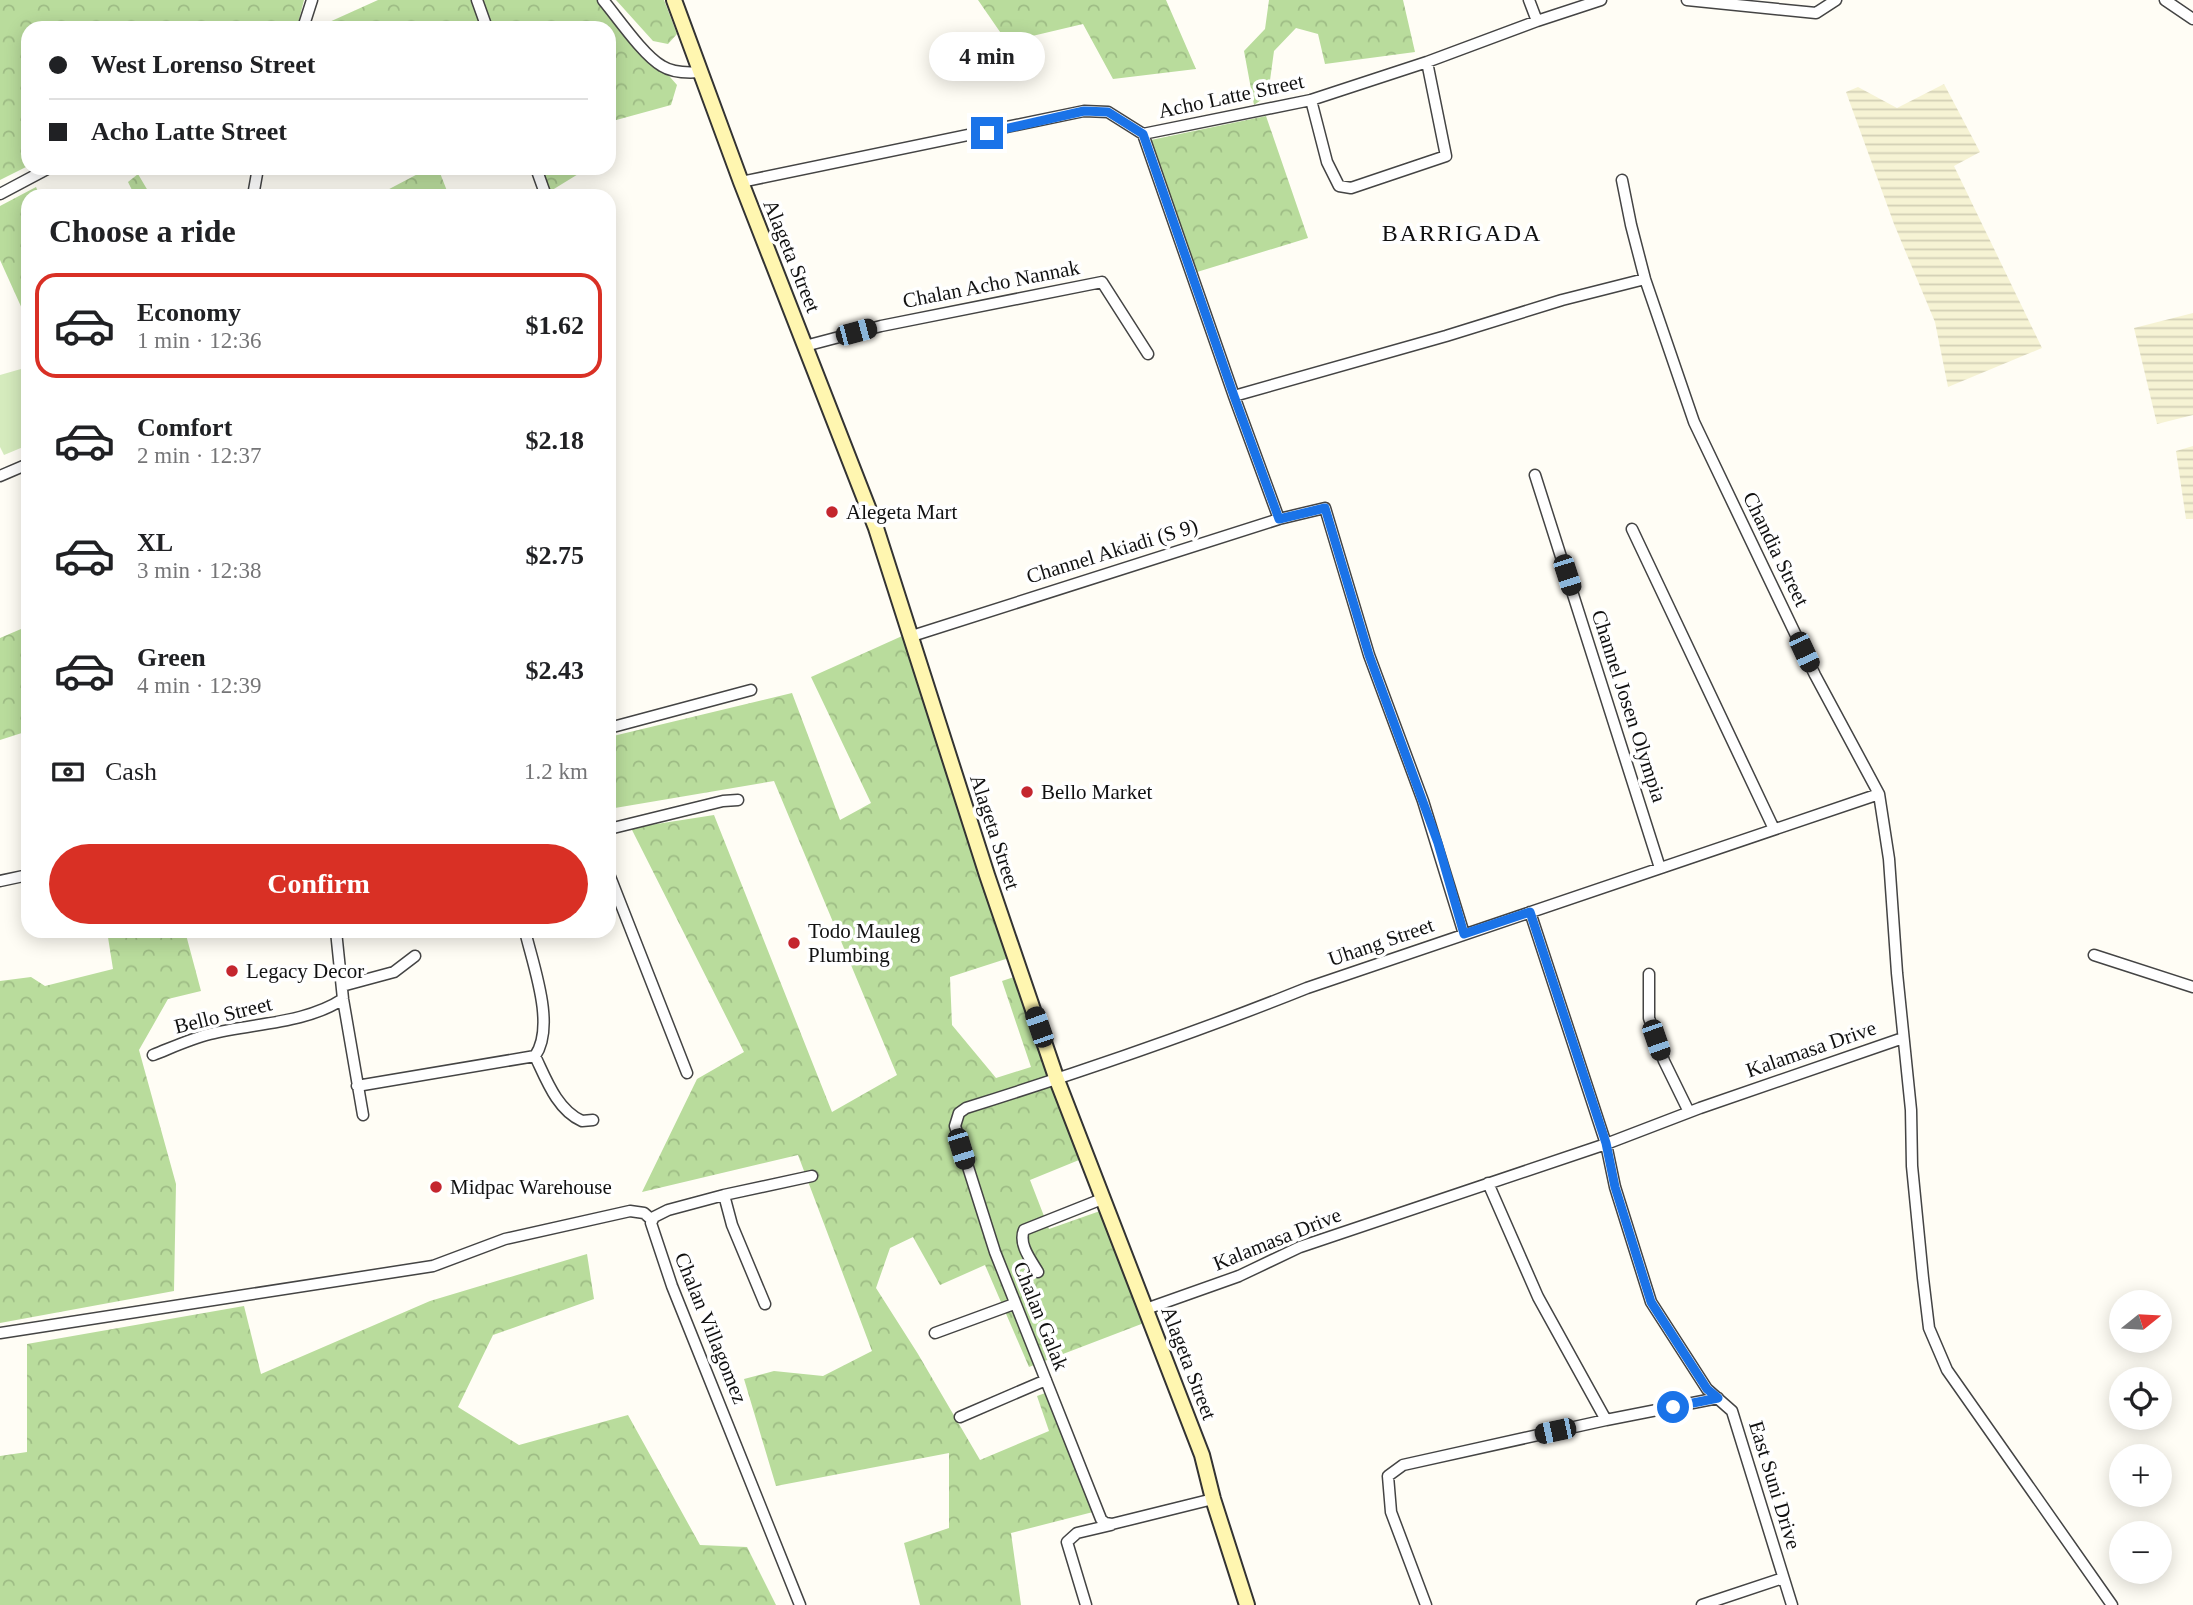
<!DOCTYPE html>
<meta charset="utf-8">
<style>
body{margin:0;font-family:Georgia,serif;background:#f2f2f2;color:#202124;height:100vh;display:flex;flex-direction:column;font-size:26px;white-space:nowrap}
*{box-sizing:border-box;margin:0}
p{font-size:23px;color:#757577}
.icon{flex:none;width:38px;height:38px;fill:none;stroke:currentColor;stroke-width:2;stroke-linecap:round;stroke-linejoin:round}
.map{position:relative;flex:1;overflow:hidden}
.drawer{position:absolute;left:21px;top:189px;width:595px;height:749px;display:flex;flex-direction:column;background:#fff;border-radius:21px;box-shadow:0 4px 18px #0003}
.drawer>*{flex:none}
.guide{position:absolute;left:21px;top:21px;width:595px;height:154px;border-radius:21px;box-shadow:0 4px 18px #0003;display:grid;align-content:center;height:154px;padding:0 28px;background:#fff}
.needle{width:46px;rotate:72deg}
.buttons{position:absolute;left:2109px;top:1290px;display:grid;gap:14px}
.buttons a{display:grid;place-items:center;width:63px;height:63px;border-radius:50%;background:#fff;box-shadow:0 4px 18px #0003;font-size:35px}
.end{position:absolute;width:32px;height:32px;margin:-16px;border:9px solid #1a73e8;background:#fff;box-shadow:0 0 0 4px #fff}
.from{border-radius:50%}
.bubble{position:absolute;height:49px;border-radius:24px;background:#fff;box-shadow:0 4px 18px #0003;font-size:23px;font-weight:700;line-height:49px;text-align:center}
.car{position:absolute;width:21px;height:42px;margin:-21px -10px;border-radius:9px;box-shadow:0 0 5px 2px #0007;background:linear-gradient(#222 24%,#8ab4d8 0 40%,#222 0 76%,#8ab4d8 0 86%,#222 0)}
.guide b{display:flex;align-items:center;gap:24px;height:66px;font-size:26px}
.guide b+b{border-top:2px solid #e0e0e0}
.guide i{width:18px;height:18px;background:#202124}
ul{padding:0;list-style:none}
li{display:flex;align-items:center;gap:21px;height:105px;margin:0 14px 10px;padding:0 14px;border:4px solid transparent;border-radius:21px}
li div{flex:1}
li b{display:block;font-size:26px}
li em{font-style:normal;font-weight:700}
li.on{border-color:#d93025}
li>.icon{width:63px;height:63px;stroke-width:1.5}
h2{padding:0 28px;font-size:32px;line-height:84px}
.pay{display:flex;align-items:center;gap:18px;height:77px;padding:0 28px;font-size:26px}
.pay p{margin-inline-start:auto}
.button{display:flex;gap:14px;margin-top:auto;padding:14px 28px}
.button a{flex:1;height:80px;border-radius:42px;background:#d93025;color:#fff;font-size:28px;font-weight:700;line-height:80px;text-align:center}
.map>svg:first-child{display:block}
</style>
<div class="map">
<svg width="2193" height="1605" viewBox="0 0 2193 1605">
<defs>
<pattern id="farmland-rules" width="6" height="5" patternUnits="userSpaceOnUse" patternTransform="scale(1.75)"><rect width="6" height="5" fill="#f6f3d4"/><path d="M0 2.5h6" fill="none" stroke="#d2cfb5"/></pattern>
<pattern id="forest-crowns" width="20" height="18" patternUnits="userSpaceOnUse" patternTransform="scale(1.75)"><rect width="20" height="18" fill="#b9dc9c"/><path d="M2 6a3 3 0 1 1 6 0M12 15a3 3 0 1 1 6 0" fill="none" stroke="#9ebc85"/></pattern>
</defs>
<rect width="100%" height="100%" fill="#fffdf5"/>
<path fill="url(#farmland-rules)" d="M1944,84L1980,152L1954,166L2042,348L1948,387L1935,322L1894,224L1846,92L1858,87L1897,108Z
M2193,313V415L2157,424L2134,328Z
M2193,446V519H2186L2176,451Z"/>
<path fill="#d5ebbd" d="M28,367V445L4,455L0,447V375Z"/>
<path fill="url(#forest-crowns)" d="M0,0H304L297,28H28V166L0,180Z
M378,0H472L482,28H316Z
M480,0H603L677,85L671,105L609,122V28H490Z
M616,0H664L677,34L668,44L653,41Z
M978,0H1166L1196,69L1113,79L1083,24L1028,37L1020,61Z
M1269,0H1403L1415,52L1325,64L1318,34L1296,28L1274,51L1268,95L1254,105L1244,51L1265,29Z
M1266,116L1308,238L1197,272L1151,140Z
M429,168H450L440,173L449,196H376Z
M541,168H588L549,192Z
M138,174L151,196H135L128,182Z
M36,187L40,196H28V322L0,260V206Z
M28,626V731L0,740V638Z
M911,632L1012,957L950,977L952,1025L996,1078L1031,1067L1002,981L1014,977L1079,1160L1030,1180L1049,1229L1100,1211L1144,1323L1029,1367L985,1265L940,1285L913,1237L890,1248L876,1288L918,1354L980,1460L1049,1431L1037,1396L1048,1392L1093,1512L1011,1533L1021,1605H920L904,1543L949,1528V1453L776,1486L744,1379L774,1371L823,1376L872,1351L798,1155L642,1192L697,1079L744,1052L631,828L714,815L832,1112L897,1075L774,781L609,809V737L792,693L840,820L871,803L811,677Z
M107,931H185L201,991L168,999L139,1050L176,1184L174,1291L0,1323V981L31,977L45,986L113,969Z
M587,1254L594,1299L493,1335L458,1407L519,1445L628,1415L700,1545L747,1547L776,1605H0V1456L27,1452V1344L244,1306L261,1374L430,1301Z"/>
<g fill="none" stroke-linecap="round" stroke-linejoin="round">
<defs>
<path id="street" d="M477,0L487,28
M603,0C618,18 643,55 662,66C673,73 687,73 700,72
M1529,0L1537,21
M1687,0L1816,13L1836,0
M2165,0L2193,19
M303,28L312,0
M1311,100L1327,162L1339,186L1351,188L1446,156L1427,62
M1143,134L1234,396L1279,519
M536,168L546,196
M1622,180L1631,225L1645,279L1694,422L1815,675L1879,794L1889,859L1897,973L1911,1110L1912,1166L1923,1278L1929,1328L1947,1370L2112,1605
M741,182L1084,111L1108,112L1143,134L1311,100L1427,62L1537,21L1601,0
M0,194L49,168
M253,196L258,168
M805,346L881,326L1102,282L1148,354
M1234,396L1446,336L1562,300L1645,279
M1535,475L1660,868
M0,476L28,464
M1632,529L1774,829
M912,636L1279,519L1325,508L1369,655L1423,801L1464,934
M609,728L751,690
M609,829L723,801L738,800
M609,874L687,1073
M0,881L28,875
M1530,912L1606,1144L1615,1187L1651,1302L1707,1389L1732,1411L1792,1605
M336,931L343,999L363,1115
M2094,955L2193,987
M1649,974V1018L1664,1061L1689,1112
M342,986L394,972L415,956
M153,1055C171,1048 190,1039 210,1034C253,1023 305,1024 343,999
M535,1056C546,1079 557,1110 582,1121L593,1120
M357,1086L535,1056C556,1026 533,965 525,931
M1488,1183L1538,1297L1606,1420
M724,1195L732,1225L765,1304
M1038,1272C1031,1260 1018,1244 1024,1230L1102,1199
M1146,1309L1239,1276L1300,1247L1606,1144L1700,1108L1903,1038
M0,1333L433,1266L505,1239L630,1211L644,1213L652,1220
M935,1333L1014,1304
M960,1417L1046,1380
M1213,1499L1112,1524L1105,1523L1101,1519L995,1252L955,1126L959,1113L966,1108C1081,1072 1195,1033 1307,988L1879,794
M800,1605L672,1286L651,1223L654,1217L668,1210L724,1195L812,1176
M1086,1605L1067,1542L1077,1533L1111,1525
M1426,1605L1391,1512L1388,1476L1403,1465L1606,1420L1718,1398
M1702,1605L1783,1578"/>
<path id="secondary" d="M674,0L741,182L876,528L987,875L1057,1080L1202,1455L1213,1499L1247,1605"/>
</defs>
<use href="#street" stroke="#444" stroke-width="13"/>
<use href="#secondary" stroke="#333" stroke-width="18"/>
<use href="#street" stroke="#fff" stroke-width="10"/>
<use href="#secondary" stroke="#fff6b0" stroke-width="14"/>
</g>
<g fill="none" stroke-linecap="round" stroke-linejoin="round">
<path stroke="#1a73e8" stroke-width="9" d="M987,133L1084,111L1108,112L1143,134L1234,396L1279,519L1325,508L1369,655L1438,843L1464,934L1530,912L1606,1143L1615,1187L1651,1302L1707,1389L1718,1398L1673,1407"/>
</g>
<g fill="#c4262e" stroke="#fff" stroke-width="2.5">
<circle cx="832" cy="512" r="7"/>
<circle cx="1027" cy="792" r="7"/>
<circle cx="794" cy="943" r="7"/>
<circle cx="232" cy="971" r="7"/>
<circle cx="436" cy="1187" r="7"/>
</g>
<g text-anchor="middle" stroke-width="7" stroke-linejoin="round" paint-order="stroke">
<g font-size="21" fill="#111" stroke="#fff">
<text transform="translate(1231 96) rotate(-12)" y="7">Acho Latte Street</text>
<text transform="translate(792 256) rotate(68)" y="7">Alageta Street</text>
<text transform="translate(991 284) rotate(-11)" y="7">Chalan Acho Nannak</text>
<text transform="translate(1776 549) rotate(64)" y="7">Chandia Street</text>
<text transform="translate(1112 551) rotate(-17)" y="7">Channel Akiadi (S 9)</text>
<text transform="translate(1629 706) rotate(72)" y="7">Channel Josen Olympia</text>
<text transform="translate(995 832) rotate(72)" y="7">Alageta Street</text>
<text transform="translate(1381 942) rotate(-19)" y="7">Uhang Street</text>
<text transform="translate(223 1015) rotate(-14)" y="7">Bello Street</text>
<text transform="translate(1811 1049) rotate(-19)" y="7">Kalamasa Drive</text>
<text transform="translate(1277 1239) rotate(-22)" y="7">Kalamasa Drive</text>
<text transform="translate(1041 1316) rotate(68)" y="7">Chalan Galak</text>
<text transform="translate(711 1328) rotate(68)" y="7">Chalan Villagomez</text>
<text transform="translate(1189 1363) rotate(69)" y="7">Alageta Street</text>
<text transform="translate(1775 1485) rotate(73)" y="7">East Suni Drive</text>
</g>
<g font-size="21" fill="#111" stroke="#fff" text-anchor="start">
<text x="846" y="519">Alegeta Mart</text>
<text x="1041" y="799">Bello Market</text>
<text x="808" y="938">Todo Mauleg<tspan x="808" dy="24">Plumbing</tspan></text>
<text x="246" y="978">Legacy Decor</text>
<text x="450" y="1194">Midpac Warehouse</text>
</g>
<g font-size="24" letter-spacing="2" fill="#111" stroke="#fff">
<text x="1462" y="241">BARRIGADA</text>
</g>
</g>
</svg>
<div class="buttons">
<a><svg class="needle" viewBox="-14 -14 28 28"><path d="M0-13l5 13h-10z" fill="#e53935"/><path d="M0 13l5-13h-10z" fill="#757577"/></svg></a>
<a><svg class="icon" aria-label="locate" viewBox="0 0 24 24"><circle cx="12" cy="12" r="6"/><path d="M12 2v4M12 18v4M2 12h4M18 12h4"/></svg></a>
<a>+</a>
<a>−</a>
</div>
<i class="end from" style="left:1673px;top:1407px"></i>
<i class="end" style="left:987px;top:133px"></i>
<div class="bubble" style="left:929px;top:32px;width:116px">4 min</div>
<i class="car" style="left:856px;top:332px;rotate:75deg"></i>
<i class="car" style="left:1567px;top:575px;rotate:162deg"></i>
<i class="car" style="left:1804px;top:652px;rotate:155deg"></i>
<i class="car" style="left:1039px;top:1027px;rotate:341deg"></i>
<i class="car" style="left:1656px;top:1040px;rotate:161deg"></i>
<i class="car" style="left:961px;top:1149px;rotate:163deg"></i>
<i class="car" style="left:1555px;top:1431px;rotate:258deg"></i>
<div class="guide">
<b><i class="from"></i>West Lorenso Street</b>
<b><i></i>Acho Latte Street</b>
</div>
<section class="drawer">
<h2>Choose a ride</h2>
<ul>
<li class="on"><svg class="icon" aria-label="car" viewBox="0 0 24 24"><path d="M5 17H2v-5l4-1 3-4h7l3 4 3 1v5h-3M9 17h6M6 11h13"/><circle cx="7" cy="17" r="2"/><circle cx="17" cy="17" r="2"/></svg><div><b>Economy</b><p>1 min · 12:36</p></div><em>$1.62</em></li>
<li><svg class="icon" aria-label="car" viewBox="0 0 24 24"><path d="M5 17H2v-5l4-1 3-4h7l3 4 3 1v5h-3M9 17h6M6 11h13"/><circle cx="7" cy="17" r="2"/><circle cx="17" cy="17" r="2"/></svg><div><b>Comfort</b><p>2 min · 12:37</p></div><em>$2.18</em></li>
<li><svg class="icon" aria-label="car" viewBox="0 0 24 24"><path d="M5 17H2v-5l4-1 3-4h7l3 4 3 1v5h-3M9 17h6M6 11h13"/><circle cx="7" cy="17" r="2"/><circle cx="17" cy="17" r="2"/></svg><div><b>XL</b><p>3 min · 12:38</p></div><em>$2.75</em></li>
<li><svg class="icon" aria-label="car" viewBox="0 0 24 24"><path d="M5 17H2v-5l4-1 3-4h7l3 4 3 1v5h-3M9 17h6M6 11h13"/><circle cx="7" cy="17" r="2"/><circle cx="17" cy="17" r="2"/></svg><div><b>Green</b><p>4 min · 12:39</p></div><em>$2.43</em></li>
</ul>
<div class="pay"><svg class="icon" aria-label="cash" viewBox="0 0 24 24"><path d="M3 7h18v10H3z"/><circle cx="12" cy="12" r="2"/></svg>Cash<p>1.2 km</p></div>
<div class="button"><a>Confirm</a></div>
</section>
</div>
